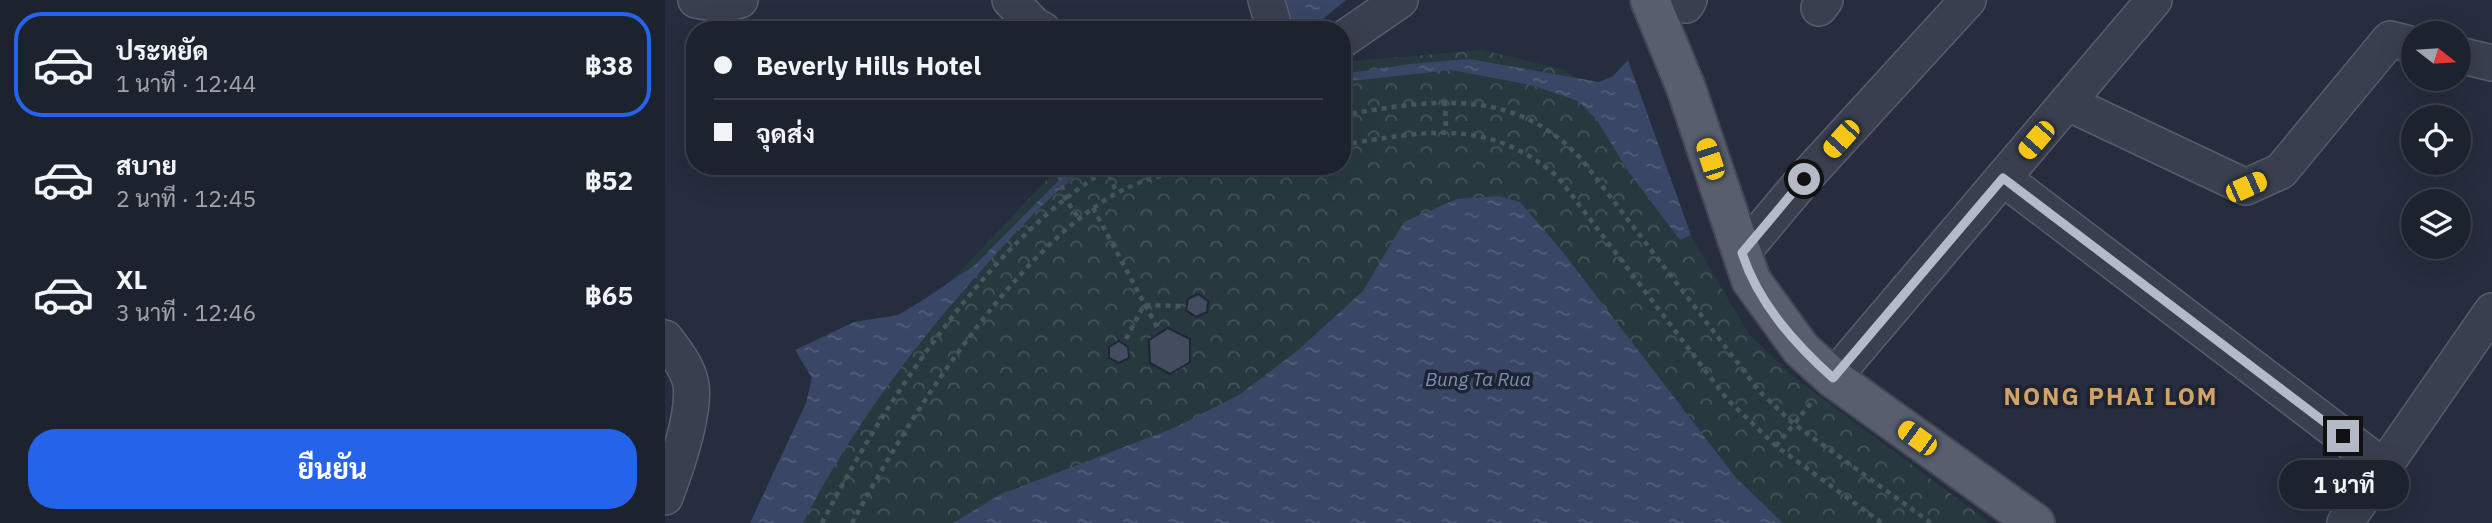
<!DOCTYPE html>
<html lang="th">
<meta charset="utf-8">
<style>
body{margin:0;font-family:"IBM Plex Sans",Sarabun,sans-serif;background:#292f3a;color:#f1f3f6;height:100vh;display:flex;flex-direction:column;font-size:26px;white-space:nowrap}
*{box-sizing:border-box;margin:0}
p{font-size:23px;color:#a0a4aa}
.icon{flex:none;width:38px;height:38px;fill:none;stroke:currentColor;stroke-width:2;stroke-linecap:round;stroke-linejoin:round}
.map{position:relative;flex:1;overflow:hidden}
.drawer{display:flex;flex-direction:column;background:#1c222e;width:665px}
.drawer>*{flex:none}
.top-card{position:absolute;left:21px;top:21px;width:665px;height:154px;border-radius:28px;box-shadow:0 7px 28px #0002,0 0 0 2px #3a3f4a;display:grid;align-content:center;height:154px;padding:0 28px;background:#1c222e}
.needle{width:46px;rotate:107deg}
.tools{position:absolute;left:1736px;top:21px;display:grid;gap:14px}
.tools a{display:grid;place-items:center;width:70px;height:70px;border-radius:50%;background:#1c222e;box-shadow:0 7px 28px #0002,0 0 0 2px #3a3f4a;font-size:35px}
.end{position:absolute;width:32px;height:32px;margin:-16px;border:9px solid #b5bac9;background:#111;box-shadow:0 0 0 4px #111}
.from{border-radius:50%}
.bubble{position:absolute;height:49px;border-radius:24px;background:#1c222e;box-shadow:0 7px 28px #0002,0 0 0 2px #3a3f4a;font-size:23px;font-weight:700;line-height:49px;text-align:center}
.car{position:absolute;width:21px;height:42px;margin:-21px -10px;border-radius:9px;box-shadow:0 0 5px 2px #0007;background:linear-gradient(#f5c518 24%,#345 0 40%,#f5c518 0 76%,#345 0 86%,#f5c518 0)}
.top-card b{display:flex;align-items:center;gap:24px;height:66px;font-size:26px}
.top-card b+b{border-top:2px solid #3a3f4a}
.top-card i{width:18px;height:18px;background:#f1f3f6}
ul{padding:12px 0 0;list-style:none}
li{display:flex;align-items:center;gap:21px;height:105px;margin:0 14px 10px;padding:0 14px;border:4px solid transparent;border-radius:28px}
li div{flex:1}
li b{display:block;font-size:26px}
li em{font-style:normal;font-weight:700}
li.current{border-color:#2563eb}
li>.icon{width:63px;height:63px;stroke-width:1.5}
.primary-button{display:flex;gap:14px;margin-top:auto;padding:14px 28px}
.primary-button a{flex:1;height:80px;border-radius:28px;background:#2563eb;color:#fff;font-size:28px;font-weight:700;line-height:80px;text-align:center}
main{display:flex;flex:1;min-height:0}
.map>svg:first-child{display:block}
</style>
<main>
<section class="drawer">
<ul>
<li class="current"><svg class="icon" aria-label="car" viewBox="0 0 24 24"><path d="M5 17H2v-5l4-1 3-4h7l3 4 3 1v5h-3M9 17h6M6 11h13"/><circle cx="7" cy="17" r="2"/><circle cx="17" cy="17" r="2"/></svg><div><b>ประหยัด</b><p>1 นาที · 12:44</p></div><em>฿38</em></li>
<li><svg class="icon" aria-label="car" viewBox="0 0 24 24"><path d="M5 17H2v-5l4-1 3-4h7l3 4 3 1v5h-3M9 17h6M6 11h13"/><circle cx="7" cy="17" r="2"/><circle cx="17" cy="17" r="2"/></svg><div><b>สบาย</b><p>2 นาที · 12:45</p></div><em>฿52</em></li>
<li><svg class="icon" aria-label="car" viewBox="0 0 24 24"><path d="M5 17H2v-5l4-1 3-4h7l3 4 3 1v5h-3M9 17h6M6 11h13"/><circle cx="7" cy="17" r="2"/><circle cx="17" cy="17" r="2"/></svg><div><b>XL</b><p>3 นาที · 12:46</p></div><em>฿65</em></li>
</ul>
<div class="primary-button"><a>ยืนยัน</a></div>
</section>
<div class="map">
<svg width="1827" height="523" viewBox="0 0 1827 523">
<defs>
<pattern id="park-crowns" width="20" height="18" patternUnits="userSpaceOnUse" patternTransform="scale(1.75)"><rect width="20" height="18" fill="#27393f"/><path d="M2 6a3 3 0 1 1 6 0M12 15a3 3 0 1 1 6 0" fill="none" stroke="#445459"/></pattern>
<pattern id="water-ripples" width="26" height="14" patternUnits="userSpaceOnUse" patternTransform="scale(1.75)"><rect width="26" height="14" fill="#394665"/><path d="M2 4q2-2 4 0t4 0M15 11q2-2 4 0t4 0" fill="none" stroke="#535f7a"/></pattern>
</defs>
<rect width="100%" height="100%" fill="#252d3e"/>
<path fill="url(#park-crowns)" d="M817,50L897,69L930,89L990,176L1084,334L1126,375L1325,523H112L282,285L395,166H677V62Z"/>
<path fill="url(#water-ripples)" d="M611,0H681L658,19L622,30Z
M804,59L934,82L948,76L963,60L1026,235L1015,240L963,171L932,120L913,101L866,85L786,70L677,82V74L745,64Z
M412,166H424C379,199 342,241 306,282C241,356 183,435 138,523H85L141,403L147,378L130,350L189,322L233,315L255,302L310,265L396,178Z
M834,196L855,202L897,251L1071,478L1118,523H288L334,495L509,428L574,395L632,351L698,291L739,222L792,199Z"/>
<path fill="#444c60" stroke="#202635" stroke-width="2" d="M533,294L543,301L542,312L531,317L521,310L523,299Z
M503,328L525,339V362L505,374L485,363L484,340Z
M454,341L463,347L464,358L454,363L444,358V347Z"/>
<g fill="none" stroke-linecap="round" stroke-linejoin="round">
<defs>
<path id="minor" d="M31,0L54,4L75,0
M345,0L369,25L378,30
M601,0L610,30
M1021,5L1024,0
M1154,8L1160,0
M677,40L735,0
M1794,55L1827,63
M1403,103L1581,187L1616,171L1725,39L1748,45
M1338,178L1720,468
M1077,253L1139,179L1303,0
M0,338C10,351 24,369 26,385C30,415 11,468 0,497
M1168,378L1489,0
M1680,523L1827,311"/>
<path id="major" d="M985,0L1021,88L1086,280L1136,349L1168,378L1370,523"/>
</defs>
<use href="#minor" stroke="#575d6c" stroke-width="38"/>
<use href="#major" stroke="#424857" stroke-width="42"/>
<path stroke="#45565c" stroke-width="4.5" stroke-dasharray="5 5" stroke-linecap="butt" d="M780,101L781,131
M677,115C768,100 849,85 918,161L1095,392L1129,424L1266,523
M677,145C761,131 823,117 893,177L1062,399L1111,446L1217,523
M392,166L400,198L414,219
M440,166L452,193
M428,208L492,327
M461,339L479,305L516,306
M1111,446L1147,402
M157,523C218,404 330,232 449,166
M187,523C243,419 348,251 452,193C481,177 511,172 544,166"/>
<use href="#minor" stroke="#393f4e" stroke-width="35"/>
<use href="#major" stroke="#575e6e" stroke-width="38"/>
</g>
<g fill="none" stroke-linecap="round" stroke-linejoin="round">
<path stroke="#b5bac9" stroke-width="9" d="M1139,179L1077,253C1093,303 1130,344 1168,378L1338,178L1678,436"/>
</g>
<g text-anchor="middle" stroke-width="7" stroke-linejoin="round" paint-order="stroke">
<g font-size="19" font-style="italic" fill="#7d8db0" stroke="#1e2433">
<text x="813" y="386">Bung Ta Rua</text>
</g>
<g font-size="24" font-weight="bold" letter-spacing="2" fill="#d2a367" stroke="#1e2433">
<text x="1446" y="405">NONG PHAI LOM</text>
</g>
</g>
</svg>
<div class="tools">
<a><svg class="needle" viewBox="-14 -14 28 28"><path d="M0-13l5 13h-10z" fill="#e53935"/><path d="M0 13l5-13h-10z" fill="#a0a4aa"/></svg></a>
<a><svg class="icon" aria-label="locate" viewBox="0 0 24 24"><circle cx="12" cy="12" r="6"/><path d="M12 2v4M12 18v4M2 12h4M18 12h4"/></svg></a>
<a><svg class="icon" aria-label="layers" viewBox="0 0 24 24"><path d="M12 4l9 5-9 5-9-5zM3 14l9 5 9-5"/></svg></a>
</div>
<i class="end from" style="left:1139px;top:179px"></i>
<i class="end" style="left:1678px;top:436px"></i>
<div class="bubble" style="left:1614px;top:460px;width:130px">1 นาที</div>
<i class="car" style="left:1176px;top:139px;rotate:222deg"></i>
<i class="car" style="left:1371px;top:140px;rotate:221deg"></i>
<i class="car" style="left:1045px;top:159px;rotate:342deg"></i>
<i class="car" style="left:1581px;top:187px;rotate:66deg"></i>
<i class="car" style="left:1252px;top:438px;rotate:306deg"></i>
<div class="top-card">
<b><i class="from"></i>Beverly Hills Hotel</b>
<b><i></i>จุดส่ง</b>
</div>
</div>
</main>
